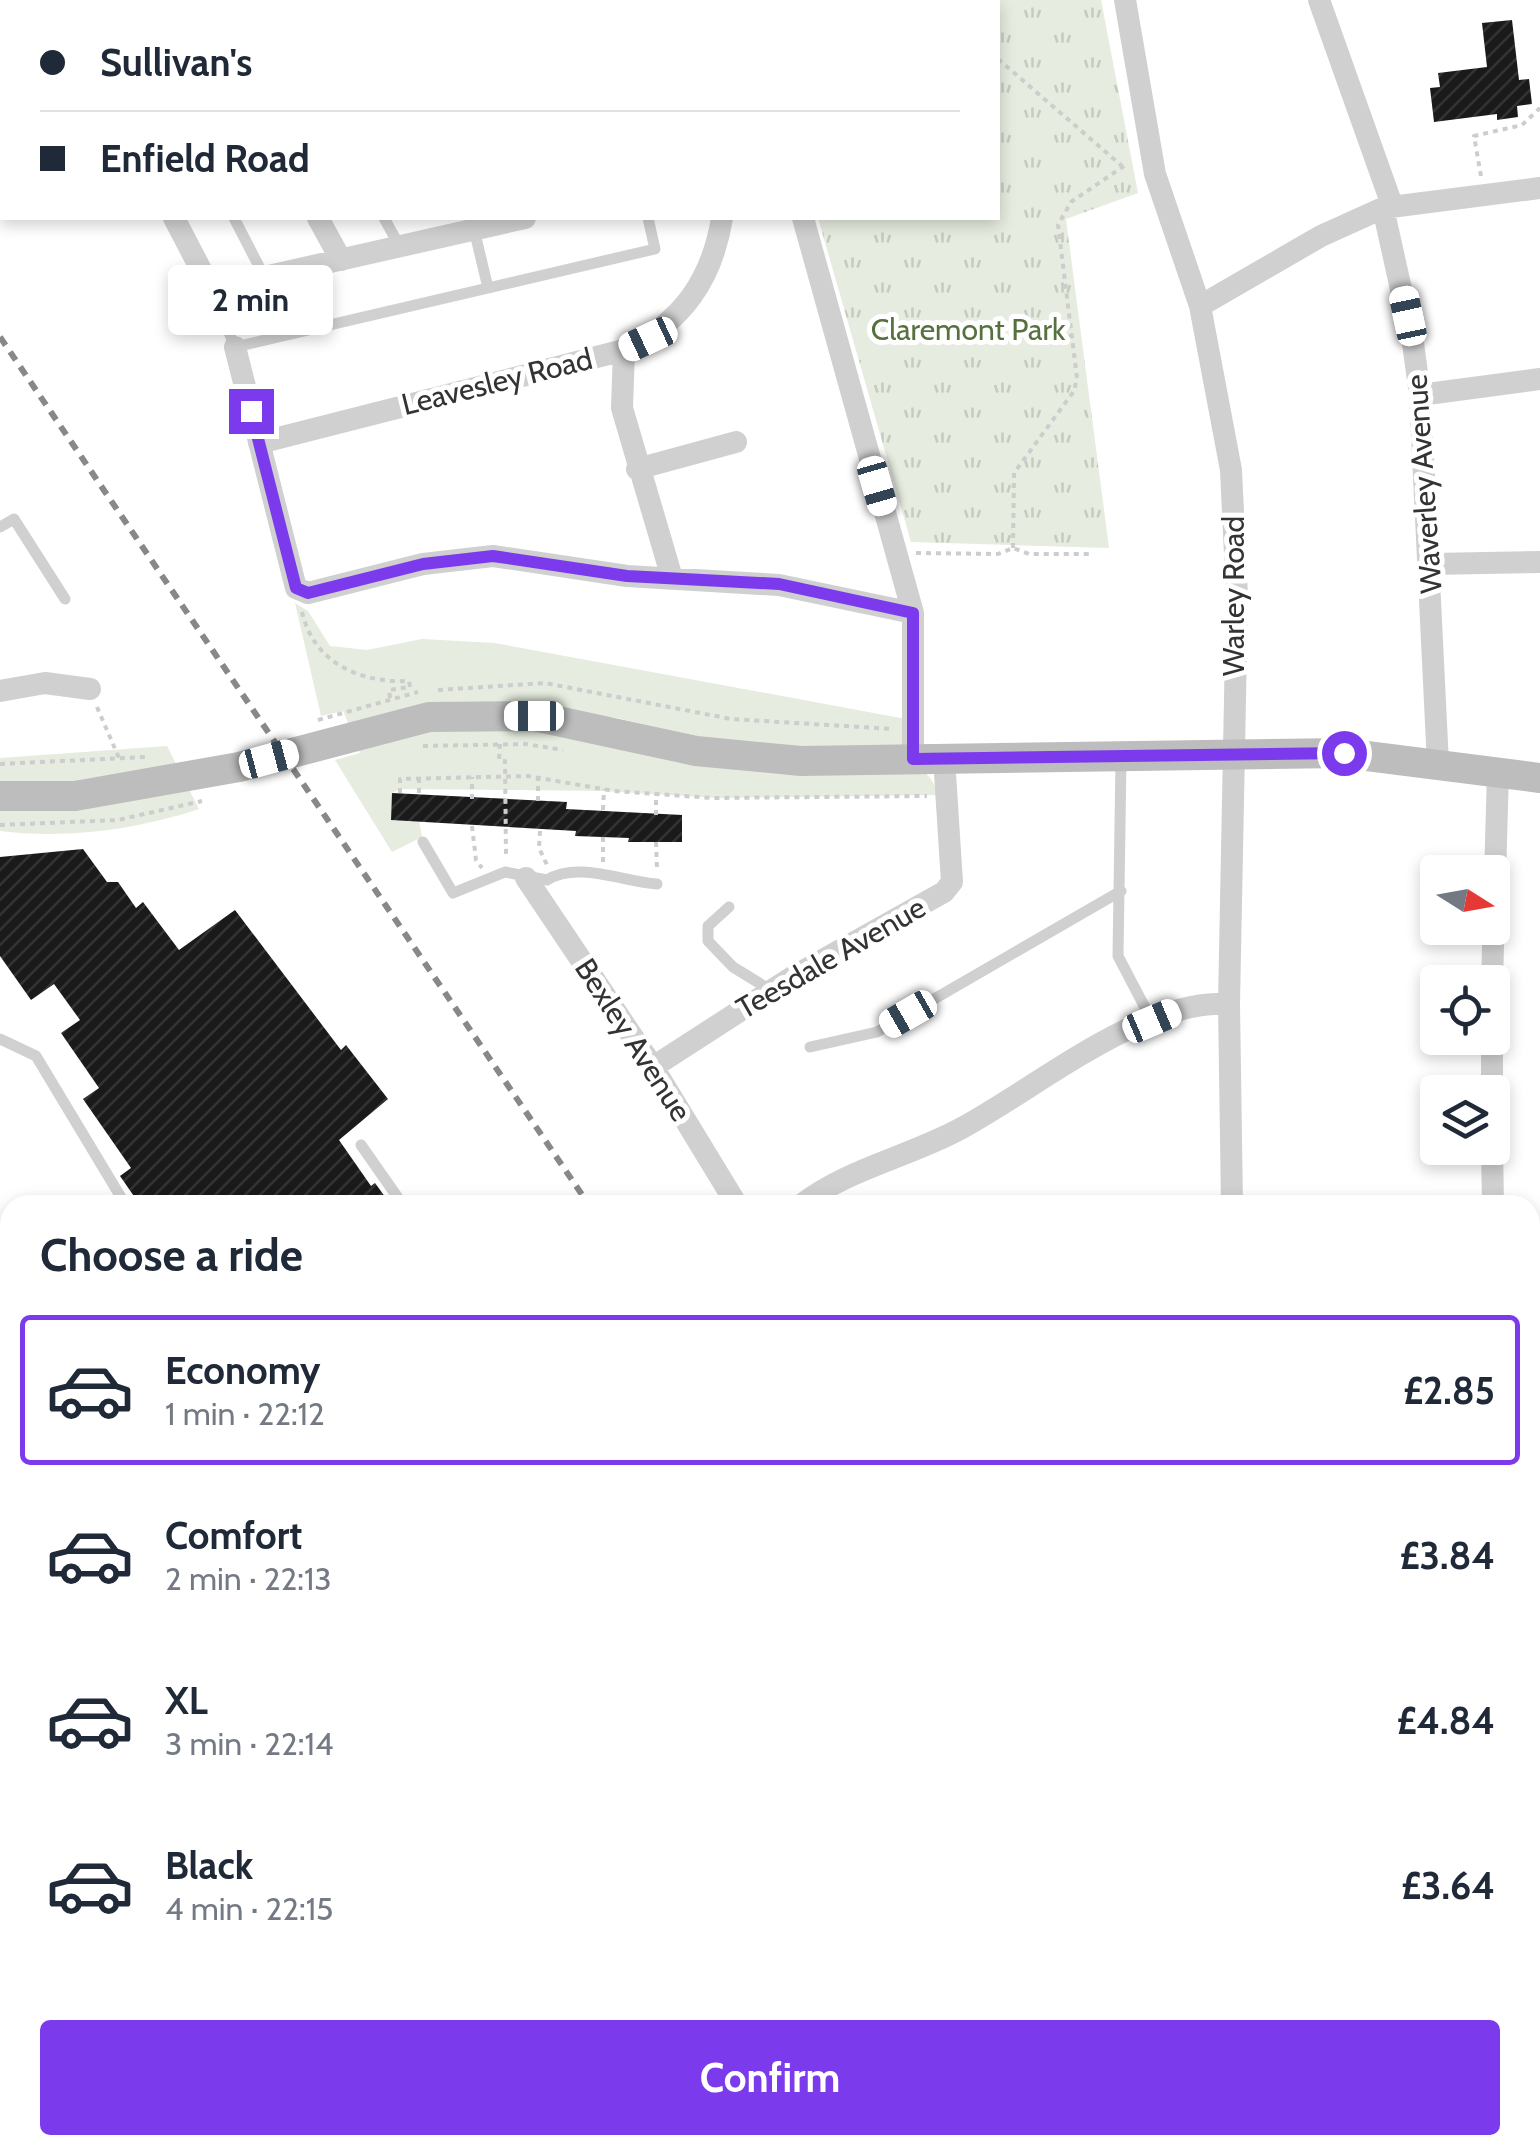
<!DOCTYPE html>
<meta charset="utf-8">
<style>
body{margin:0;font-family:Cabin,sans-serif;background:#f6f6f7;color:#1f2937;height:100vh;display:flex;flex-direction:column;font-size:38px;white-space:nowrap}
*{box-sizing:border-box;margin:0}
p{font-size:32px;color:#747a83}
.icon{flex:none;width:55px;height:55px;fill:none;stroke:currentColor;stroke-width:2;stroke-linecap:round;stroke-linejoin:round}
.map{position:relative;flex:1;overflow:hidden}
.side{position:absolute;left:0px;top:1195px;width:1540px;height:960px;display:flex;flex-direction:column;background:#fff;border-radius:30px 30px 0 0;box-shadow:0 5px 15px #0003}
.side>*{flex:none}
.banner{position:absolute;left:0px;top:0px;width:1000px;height:220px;box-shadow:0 5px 15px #0003;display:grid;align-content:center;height:220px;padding:0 40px;background:#fff}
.needle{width:65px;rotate:101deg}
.fabs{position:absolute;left:1420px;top:855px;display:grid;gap:20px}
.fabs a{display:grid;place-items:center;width:90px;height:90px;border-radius:10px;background:#fff;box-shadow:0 5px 15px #0003;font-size:50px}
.end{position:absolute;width:45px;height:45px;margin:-22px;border:12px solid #7c3aed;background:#fff;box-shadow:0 0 0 5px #fff}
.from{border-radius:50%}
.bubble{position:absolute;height:70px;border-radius:10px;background:#fff;box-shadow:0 5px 15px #0003;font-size:32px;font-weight:700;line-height:70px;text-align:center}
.car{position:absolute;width:30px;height:60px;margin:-30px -15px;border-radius:12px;box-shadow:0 0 8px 2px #0007;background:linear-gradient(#fff 24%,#345 0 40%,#fff 0 76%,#345 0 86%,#fff 0)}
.banner b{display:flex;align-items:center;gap:35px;height:95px;font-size:38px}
.banner b+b{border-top:2px solid #e0e1e3}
.banner i{width:25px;height:25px;background:#1f2937}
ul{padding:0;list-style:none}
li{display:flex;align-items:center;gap:30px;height:150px;margin:0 20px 15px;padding:0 20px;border:5px solid transparent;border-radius:10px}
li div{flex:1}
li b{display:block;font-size:38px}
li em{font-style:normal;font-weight:700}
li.active{border-color:#7c3aed}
li>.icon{width:90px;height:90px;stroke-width:1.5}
h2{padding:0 40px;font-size:45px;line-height:120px}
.button{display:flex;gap:20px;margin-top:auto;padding:20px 40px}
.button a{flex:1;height:115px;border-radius:10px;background:#7c3aed;color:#fff;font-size:40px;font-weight:700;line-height:115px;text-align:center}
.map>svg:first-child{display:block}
</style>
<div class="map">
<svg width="1540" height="2155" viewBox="0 0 1540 2155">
<defs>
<pattern id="cemetery-stones" width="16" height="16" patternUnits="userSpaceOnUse" patternTransform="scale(2.5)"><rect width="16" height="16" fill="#e6ecdf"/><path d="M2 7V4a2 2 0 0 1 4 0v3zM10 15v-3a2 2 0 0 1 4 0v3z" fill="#c6cbc0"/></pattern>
<pattern id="park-tufts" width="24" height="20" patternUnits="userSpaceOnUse" patternTransform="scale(2.5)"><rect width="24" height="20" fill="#e6ecdf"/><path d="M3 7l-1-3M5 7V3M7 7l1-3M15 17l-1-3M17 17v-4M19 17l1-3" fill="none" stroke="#c6cbc0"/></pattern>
<pattern id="building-hatch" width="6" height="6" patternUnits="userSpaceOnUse" patternTransform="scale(2.5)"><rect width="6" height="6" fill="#1a1a1a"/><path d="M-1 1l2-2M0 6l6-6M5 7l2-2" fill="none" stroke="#333"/></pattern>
</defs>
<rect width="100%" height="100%" fill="#fff"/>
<path fill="#e6ecdf" d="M295,603L308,611L330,646L367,650L422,639L495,643L906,719L905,747L806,750L719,741L617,718L528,707L348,723L343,711L321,716Z
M429,717L905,759C920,769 935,776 937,795L718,798L604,791L400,789L392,793L391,820L419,821L422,837L392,852L335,760L360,753L353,736Z
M167,746L199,809C136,830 66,839 0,831V758Z"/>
<path fill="url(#cemetery-stones)" d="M0,1464L10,1467V1973L0,1971Z"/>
<path fill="url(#park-tufts)" d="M756,0H1101L1138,193L1066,219L1109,548L911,542L818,218H998V2Z"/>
<path fill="url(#building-hatch)" d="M1512,20L1519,80L1529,79L1532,104L1517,106L1518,117L1497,120V114L1434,122L1430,88L1440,87L1438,73L1487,67L1482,23Z
M392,793L567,802L566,809L682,815V842H628L629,838L575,836L576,831L391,820Z
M83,849L107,882H118L136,908L143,902L179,950L235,910L341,1050L346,1045L388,1099L339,1140L371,1186L375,1183L391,1205H140L120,1176L131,1168L83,1099L99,1088L61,1033L80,1020L54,984L31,1000L0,956V857Z"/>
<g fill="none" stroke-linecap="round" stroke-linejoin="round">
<path stroke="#cdcdcd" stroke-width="4" stroke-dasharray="5 5" stroke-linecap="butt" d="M774,0V2
M940,0L941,2
M900,2L912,0
M998,59L1122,166
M1481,176L1474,136L1522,125L1540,108
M1013,548L1014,473L1074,391L1077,378L1058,225L1071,202L1124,166
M916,553L998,554L1013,548L1029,554H1093
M302,612C314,664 361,683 409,681L410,687
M438,690L545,683L731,719L893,729
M390,698L389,690L410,687
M97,707L119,758
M318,720L418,692
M500,744L499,760L505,761L506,855
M423,746L526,744L563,750
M0,764L145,757
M400,793V779L528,776L614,791L712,798L927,796
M419,793V779
M472,799V777
M538,801V777
M603,810L604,789
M656,815V794
M0,825L118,820L202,801
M472,826L476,860L482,868
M540,831L539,848L547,865
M656,842L657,869
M603,862V837
M926,2155L927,2145
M974,2155L975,2145
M1042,2155L1043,2145"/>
<path stroke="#d0d0d0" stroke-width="11" d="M121,0L123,2
M528,0V2
M673,0L674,2
M234,218L265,278
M384,218L400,247
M474,229L488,288
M211,289L235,347L655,249L648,218
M0,527L14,519L65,599
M1121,759L1118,956L1152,1021
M423,842L453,893L505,872L547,880C577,861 621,881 657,884
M729,907L708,926V941L733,967L772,991
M0,1039L36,1056L122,1199
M810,1047L877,1032L1121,891
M361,1145L403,1205
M1359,2145L1364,2155"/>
<path stroke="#d0d0d0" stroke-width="22" d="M59,0L61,2
M197,0L198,2
M462,0L463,2
M605,0L606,2
M742,0L743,2
M1125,0L1155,174L1200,306L1231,470L1237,597L1229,1004L1232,1205
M1319,0L1392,205
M388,2L399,0
M1383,208L1413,343L1420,395L1438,764
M174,218L211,289L525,218
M318,218L341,260
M803,218L913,613V759
M1200,306L1321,236L1383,208L1540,188
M235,347L296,588L308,593L423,564L493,556L627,576L779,585L913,613
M624,350L622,408L672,578
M1420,395L1540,379
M259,443L624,350C682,323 712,280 722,218
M637,469L736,442
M1431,564L1540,562
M0,691L45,683L90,689
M526,878L653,1067L737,1205
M1492,982L1498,772
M653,1067L794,976L944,892L952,882L944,758
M1492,1092V1038
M1492,1148L1493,1205
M801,1205C847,1169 908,1157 960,1129C1037,1088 1140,999 1229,1004
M1530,1324L1540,1322
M1530,1380L1540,1419
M1530,1631L1540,1630
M1530,1877L1540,1876
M0,2122L10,2124
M146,2145L192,2155
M1081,2145L1087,2155
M1484,2145L1490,2155
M81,2155L85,2145
M631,2155L697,2145"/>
<path stroke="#bdbdbd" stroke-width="30" d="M0,796H75L239,767L429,717L534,716L696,751L801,761L1343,753L1540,778
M0,1320L10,1330
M842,2155L843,2145"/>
<path stroke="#888" stroke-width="6" stroke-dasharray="10 8" stroke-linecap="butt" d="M0,337L589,1205
M1214,2145L1221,2155"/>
</g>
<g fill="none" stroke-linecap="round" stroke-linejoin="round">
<path stroke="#7c3aed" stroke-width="12" d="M251,411L296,588L308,593L423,564L493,556L627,576L779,584L913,613V759L1344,753"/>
</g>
<g text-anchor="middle" stroke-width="10" stroke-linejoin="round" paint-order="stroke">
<g font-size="30" fill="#56703f" stroke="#fff">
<text x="968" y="340">Claremont Park</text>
</g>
<g font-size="30" fill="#333" stroke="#fff">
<text transform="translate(497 382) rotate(-14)" y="10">Leavesley Road</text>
<text transform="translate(1424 484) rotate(-94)" y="10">Waverley Avenue</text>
<text transform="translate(1234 596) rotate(-90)" y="10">Warley Road</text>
<text transform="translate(831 958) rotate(-30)" y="10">Teesdale Avenue</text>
<text transform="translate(633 1040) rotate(57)" y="10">Bexley Avenue</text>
</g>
</g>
</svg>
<div class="fabs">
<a><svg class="needle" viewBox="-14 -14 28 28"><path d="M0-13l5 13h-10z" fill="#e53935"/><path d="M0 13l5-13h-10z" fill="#747a83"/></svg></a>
<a><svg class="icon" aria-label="locate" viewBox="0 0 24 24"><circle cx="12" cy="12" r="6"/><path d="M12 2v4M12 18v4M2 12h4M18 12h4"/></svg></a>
<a><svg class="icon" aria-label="layers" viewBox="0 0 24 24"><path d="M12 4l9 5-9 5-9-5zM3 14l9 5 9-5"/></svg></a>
</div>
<i class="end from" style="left:1344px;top:753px"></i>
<i class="end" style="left:251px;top:411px"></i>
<div class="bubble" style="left:168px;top:265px;width:165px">2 min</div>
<i class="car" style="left:1408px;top:316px;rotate:348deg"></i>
<i class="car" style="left:648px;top:339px;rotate:245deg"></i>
<i class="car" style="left:877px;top:486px;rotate:164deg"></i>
<i class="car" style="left:534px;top:716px;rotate:270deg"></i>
<i class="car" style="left:269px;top:759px;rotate:75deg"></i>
<i class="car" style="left:908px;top:1014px;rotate:240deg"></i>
<i class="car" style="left:1152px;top:1021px;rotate:67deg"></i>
<div class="banner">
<b><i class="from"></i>Sullivan's</b>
<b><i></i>Enfield Road</b>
</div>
<section class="side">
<h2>Choose a ride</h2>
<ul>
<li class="active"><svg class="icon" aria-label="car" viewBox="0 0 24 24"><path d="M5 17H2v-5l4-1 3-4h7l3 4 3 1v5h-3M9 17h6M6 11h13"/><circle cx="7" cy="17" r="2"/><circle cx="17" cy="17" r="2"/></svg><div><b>Economy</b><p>1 min · 22:12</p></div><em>£2.85</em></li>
<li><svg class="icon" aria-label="car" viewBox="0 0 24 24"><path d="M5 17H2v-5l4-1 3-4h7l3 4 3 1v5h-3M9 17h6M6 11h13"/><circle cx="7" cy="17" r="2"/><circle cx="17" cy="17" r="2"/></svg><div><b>Comfort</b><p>2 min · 22:13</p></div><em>£3.84</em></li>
<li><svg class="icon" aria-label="car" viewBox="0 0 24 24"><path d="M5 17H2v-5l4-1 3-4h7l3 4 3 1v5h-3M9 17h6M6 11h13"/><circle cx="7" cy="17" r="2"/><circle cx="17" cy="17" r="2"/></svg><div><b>XL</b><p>3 min · 22:14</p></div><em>£4.84</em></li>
<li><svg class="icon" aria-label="car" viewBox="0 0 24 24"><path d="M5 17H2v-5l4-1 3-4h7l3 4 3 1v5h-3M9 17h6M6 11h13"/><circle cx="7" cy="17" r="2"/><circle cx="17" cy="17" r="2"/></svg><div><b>Black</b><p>4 min · 22:15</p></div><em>£3.64</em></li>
</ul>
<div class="button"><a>Confirm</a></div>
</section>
</div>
